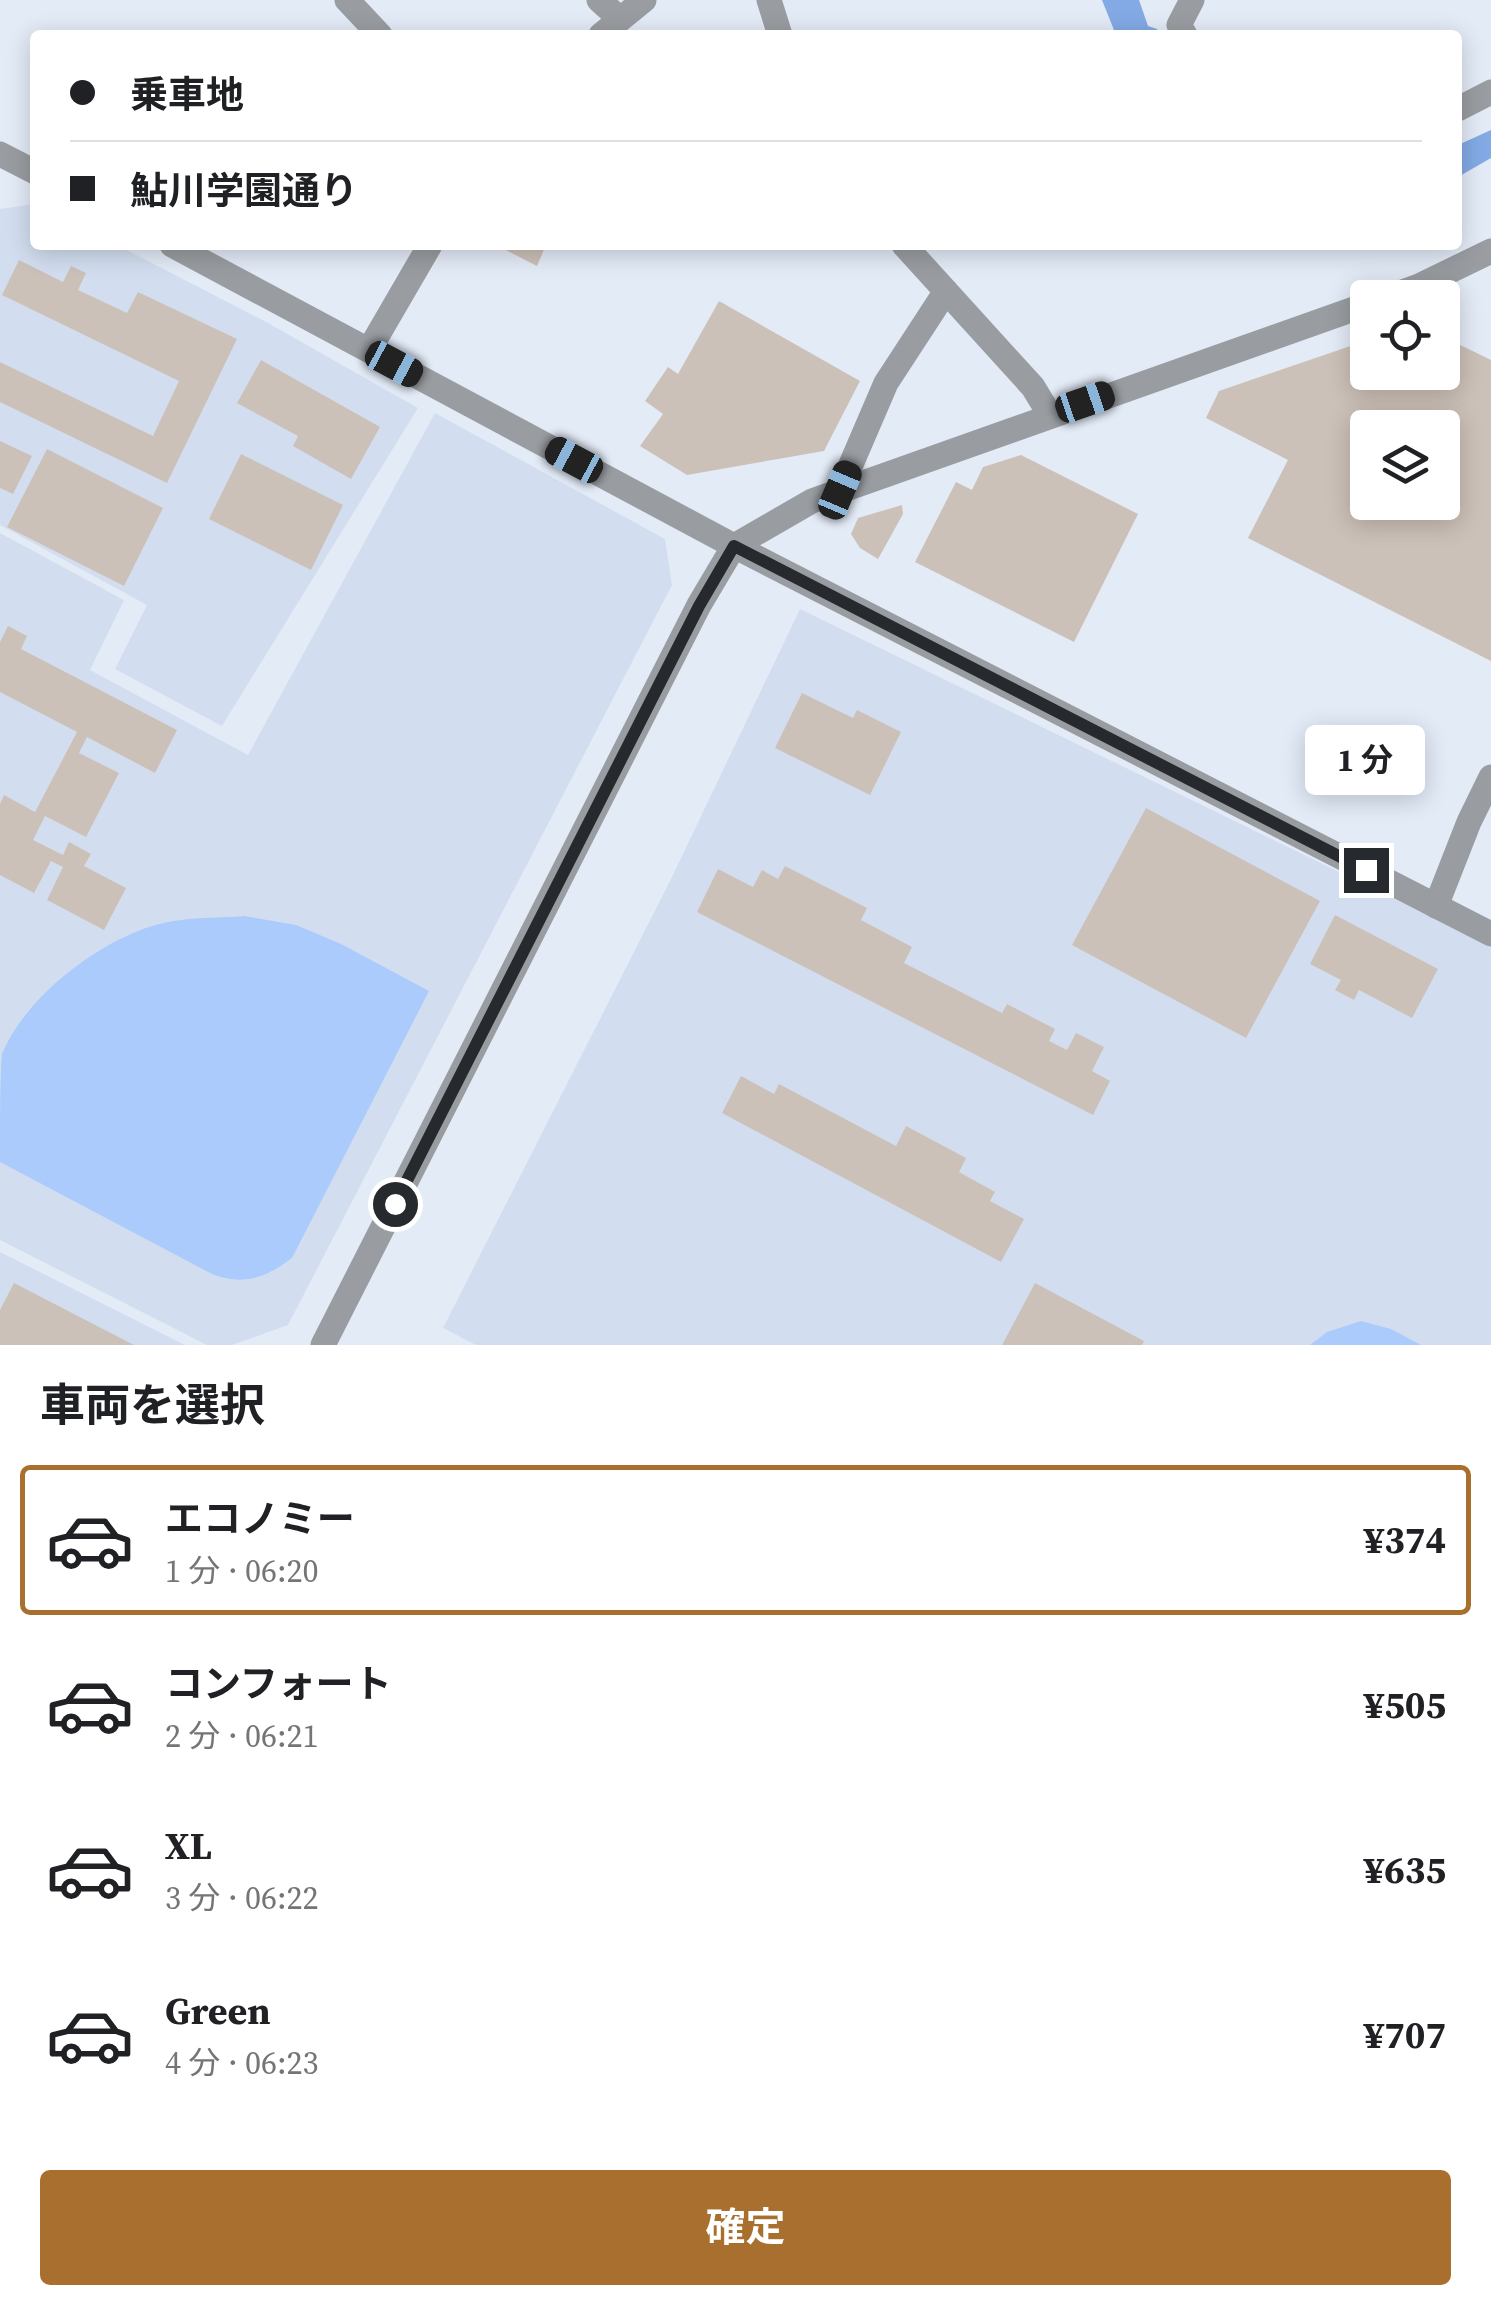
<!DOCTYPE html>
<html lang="ja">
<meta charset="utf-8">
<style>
body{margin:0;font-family:"Source Serif 4","Noto Sans JP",serif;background:#f2f2f2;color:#202124;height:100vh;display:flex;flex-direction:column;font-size:38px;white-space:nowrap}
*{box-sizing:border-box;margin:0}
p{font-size:32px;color:#757577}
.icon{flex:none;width:55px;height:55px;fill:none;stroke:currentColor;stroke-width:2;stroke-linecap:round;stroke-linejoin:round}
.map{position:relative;height:1345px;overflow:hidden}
.side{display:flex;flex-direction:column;background:#fff;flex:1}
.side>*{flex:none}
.top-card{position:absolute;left:30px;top:30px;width:1432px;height:220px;border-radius:10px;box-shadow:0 5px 25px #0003;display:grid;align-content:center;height:220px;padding:0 40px;background:#fff}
.controls{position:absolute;left:1350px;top:280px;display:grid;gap:20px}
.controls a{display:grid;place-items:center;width:110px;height:110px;border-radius:10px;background:#fff;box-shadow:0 5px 25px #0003;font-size:50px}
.end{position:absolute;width:45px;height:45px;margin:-22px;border:12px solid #26292d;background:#fff;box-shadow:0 0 0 5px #fff}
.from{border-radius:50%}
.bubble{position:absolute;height:70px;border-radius:10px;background:#fff;box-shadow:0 5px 25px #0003;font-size:32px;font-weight:700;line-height:70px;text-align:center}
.car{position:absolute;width:30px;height:60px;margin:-30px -15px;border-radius:12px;box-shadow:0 0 8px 2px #0007;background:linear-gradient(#222 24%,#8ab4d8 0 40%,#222 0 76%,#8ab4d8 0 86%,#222 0)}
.top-card b{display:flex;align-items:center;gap:35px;height:95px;font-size:38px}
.top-card b+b{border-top:2px solid #e0e0e0}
.top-card i{width:25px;height:25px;background:#202124}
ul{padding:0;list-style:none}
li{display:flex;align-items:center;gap:30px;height:150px;margin:0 20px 15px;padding:0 20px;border:5px solid transparent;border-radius:10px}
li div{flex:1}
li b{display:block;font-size:38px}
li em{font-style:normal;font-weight:700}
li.active{border-color:#a96f2e}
li>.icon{width:90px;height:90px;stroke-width:1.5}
h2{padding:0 40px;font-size:45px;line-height:120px}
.button{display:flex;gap:20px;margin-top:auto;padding:20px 40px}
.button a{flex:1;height:115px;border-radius:10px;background:#a96f2e;color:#fff;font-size:40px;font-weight:700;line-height:115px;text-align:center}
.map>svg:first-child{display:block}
</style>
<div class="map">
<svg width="1491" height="1345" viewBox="0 0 1491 1345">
<rect width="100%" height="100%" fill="#e3ebf7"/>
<path fill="#d2def0" d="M34,204L35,245H117L268,323L418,408L222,726L115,669L147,605L0,525V209Z
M435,413L665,539L672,585L288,1325L232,1345H207L0,1240V533L124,600L90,670L248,755Z
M800,609L1491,946V1345H476L443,1328L671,879Z
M0,1252L185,1345H0Z"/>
<path fill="#aacbfb" d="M244,916L296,925L341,944L429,991L292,1258C266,1278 243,1286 212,1274L0,1162C0,1139 0,1072 2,1054C26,994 111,930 174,921C197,917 221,918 244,916Z
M1361,1321L1391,1329L1421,1345H1310L1327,1332Z"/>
<path fill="#83aae5" d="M1102,0H1139L1148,26L1157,29L1160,35H1116Z
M1491,130V158L1458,177V145Z"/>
<path fill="#ccc1b8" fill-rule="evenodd" d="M496,245H546L537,266Z
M19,260L63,282L71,266L86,273L78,290L127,313L138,292L237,339L167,483L0,402V362L153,436L179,381L2,295Z
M719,301L860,381L824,451L687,475L640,446L663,414L645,401L668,367L678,374Z
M1442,336L1491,360V661L1248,538L1288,460L1206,418L1219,391L1368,340V372H1442ZM1368,428H1442V502H1368Z
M261,360L380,427L351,479L293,446L298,436L237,403Z
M0,441L32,456L13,494L0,488Z
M47,449L163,508L124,586L7,527Z
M241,454L343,505L311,570L209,519Z
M1021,455L1138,514L1074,642L915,562L956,482L972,490L983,467Z
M902,505L903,514L878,559L860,548L851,534L858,518Z
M8,626L27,636L21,649L177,730L155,773L87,737L79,753L119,773L86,837L45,816L33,840L63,855L69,842L91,854L84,866L126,888L104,930L47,900L63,867L51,861L34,893L0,875V804L4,795L35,812L77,732L0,692V642Z
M802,693L853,718L857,710L901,732L870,795L775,748Z
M1146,808L1320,901L1246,1038L1072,945Z
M785,866L867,908L861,920L912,947L904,963L1002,1013L1007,1004L1055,1029L1049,1041L1067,1050L1076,1033L1104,1047L1092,1071L1110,1081L1093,1115L697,912L718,869L753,887L762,870L778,879Z
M1335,915L1438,969L1412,1018L1359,990L1354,1000L1335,990L1341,980L1310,964Z
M741,1076L774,1094L779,1084L896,1146L906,1126L966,1158L959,1172L995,1192L990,1201L1024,1219L1001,1262L722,1113Z
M14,1283L134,1345H0V1310Z
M1035,1283L1144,1341L1142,1345H1002Z"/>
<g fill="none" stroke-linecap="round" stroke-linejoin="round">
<path stroke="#999da1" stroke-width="25" d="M347,0L380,35
M599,0L620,19
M769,0L780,35
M601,35L644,0
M1185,35L1179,25L1192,0
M1458,109L1491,92
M904,245L1033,387L1050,415
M369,350L430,245
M840,490L886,383L946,291
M1436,906L1469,822L1491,777"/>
<path stroke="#999da1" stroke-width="25" d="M0,154L35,172
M172,245L734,546L1491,934
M1386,298L1419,286L1491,251
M323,1345L699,605L734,546L812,501L1368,304"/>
</g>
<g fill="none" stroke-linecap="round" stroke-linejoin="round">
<path stroke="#26292d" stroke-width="12" d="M395,1204L699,606L734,546L1366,870"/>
</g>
</svg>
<div class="controls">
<a><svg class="icon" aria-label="locate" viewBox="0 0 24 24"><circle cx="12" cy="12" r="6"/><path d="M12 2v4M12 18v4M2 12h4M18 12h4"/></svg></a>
<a><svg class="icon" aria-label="layers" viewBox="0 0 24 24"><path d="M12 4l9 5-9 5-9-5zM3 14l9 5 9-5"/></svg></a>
</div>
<i class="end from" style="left:395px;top:1204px"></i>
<i class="end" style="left:1366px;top:870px"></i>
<div class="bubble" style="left:1305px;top:725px;width:120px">1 分</div>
<i class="car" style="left:394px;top:364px;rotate:118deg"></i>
<i class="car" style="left:1085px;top:402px;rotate:71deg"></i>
<i class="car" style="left:574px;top:460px;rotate:298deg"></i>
<i class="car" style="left:840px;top:490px;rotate:23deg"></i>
<div class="top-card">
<b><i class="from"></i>乗車地</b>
<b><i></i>鮎川学園通り</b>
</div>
</div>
<section class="side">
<h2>車両を選択</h2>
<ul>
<li class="active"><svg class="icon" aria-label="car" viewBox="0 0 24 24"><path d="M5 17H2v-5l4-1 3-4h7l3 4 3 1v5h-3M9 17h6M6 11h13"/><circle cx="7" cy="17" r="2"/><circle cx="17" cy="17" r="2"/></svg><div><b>エコノミー</b><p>1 分 · 06:20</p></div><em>¥374</em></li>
<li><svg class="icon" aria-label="car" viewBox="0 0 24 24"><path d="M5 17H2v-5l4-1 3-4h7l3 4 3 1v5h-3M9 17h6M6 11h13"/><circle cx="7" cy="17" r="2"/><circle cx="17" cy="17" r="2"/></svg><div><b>コンフォート</b><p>2 分 · 06:21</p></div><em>¥505</em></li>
<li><svg class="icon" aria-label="car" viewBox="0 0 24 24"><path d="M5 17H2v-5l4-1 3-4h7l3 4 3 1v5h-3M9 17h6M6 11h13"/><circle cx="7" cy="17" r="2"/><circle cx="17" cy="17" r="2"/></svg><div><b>XL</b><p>3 分 · 06:22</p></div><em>¥635</em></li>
<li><svg class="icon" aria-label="car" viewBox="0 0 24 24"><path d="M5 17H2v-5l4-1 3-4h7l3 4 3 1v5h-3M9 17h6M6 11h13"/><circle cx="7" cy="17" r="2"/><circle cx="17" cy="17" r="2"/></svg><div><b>Green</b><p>4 分 · 06:23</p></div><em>¥707</em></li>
</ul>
<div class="button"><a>確定</a></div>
</section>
